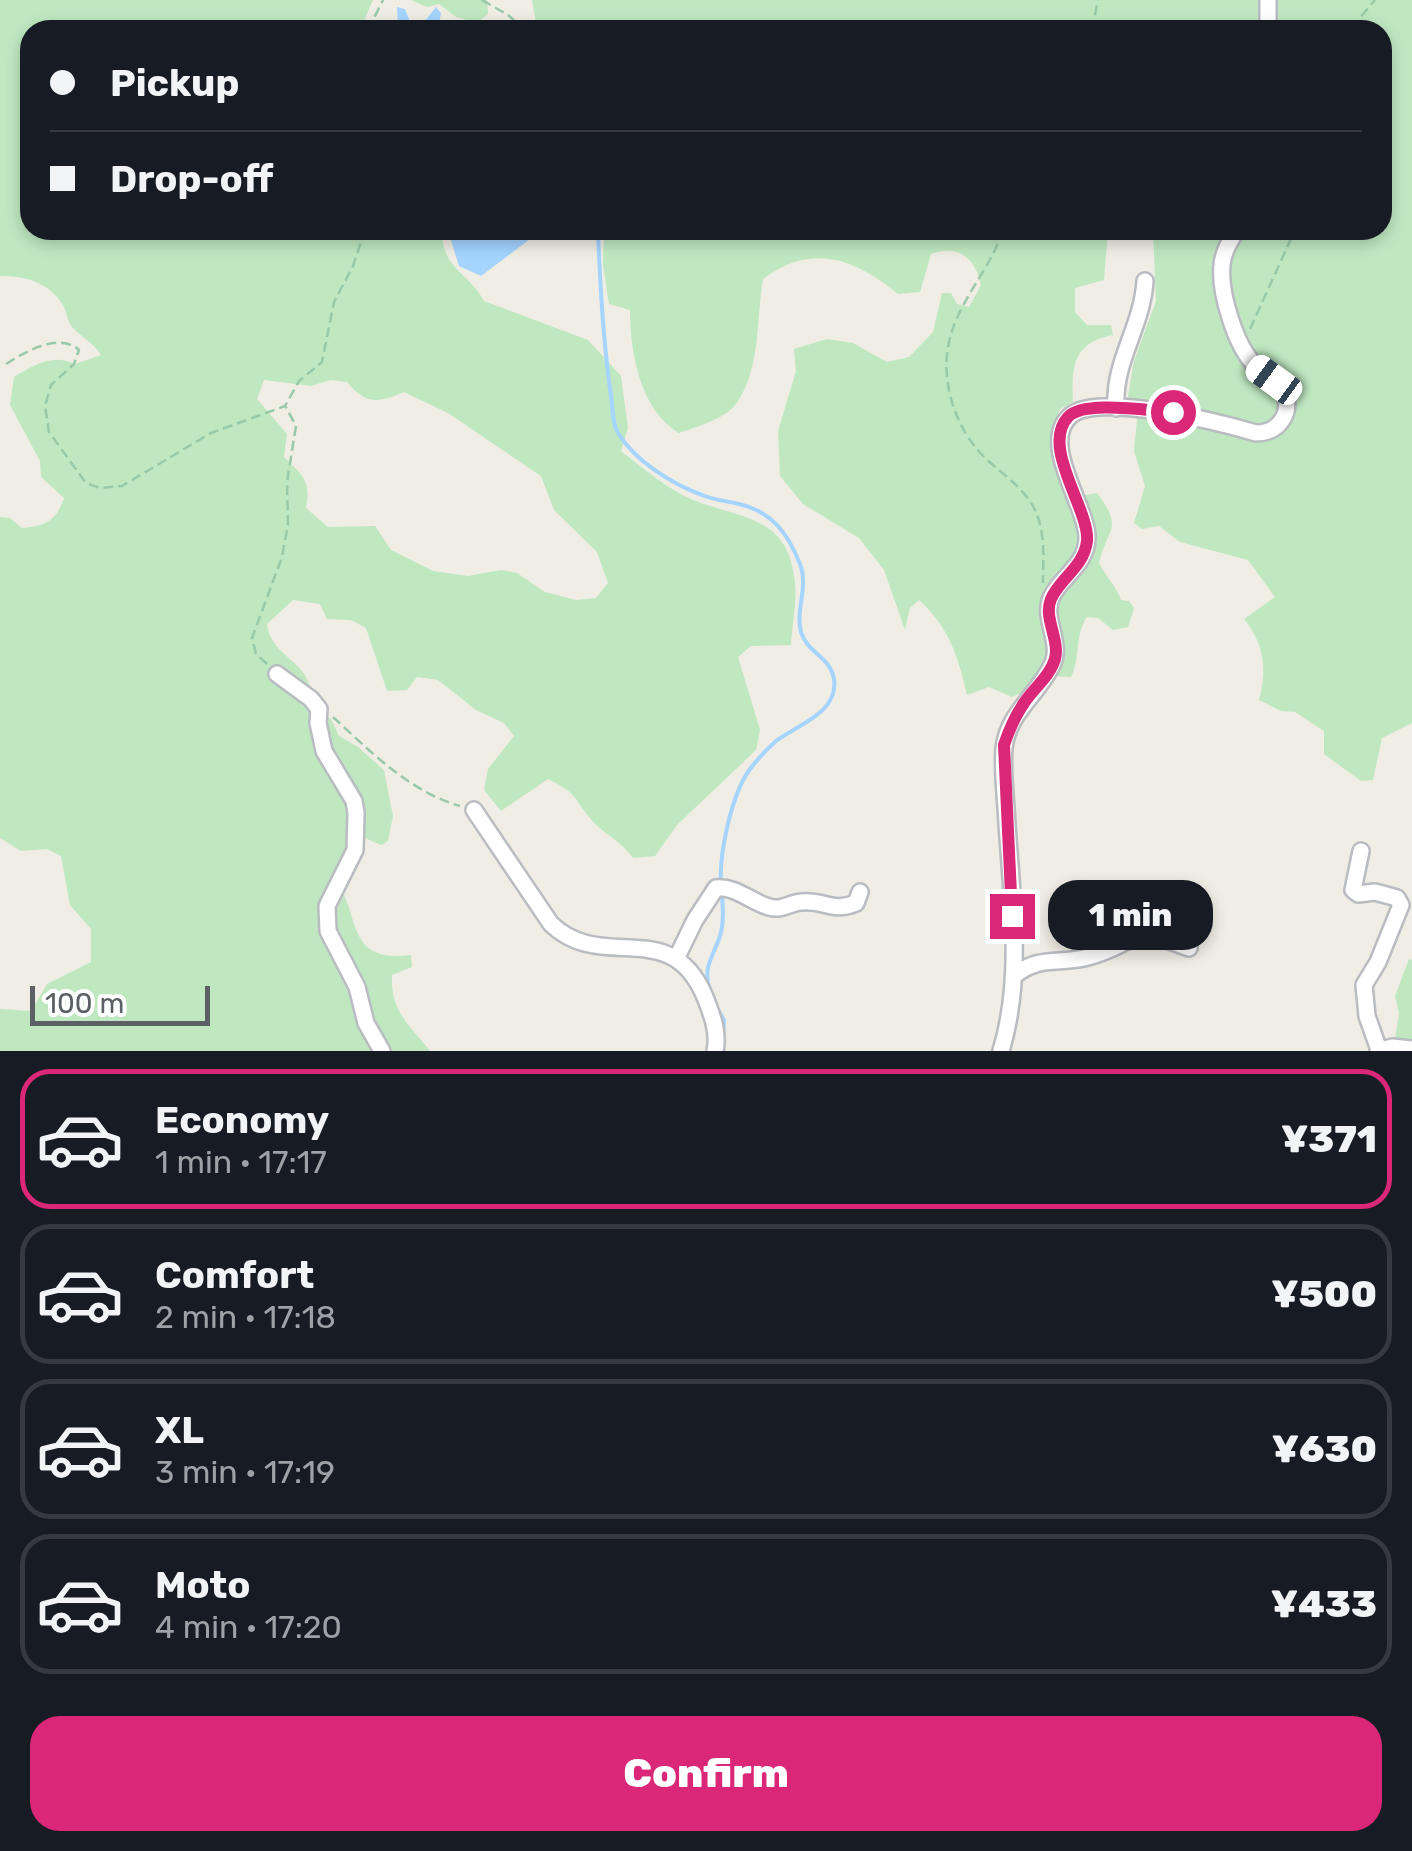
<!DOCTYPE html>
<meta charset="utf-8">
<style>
body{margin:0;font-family:Rubik,sans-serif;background:#20242c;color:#f1f3f6;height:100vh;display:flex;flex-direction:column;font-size:38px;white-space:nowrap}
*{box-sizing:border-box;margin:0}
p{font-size:32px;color:#9ea1a6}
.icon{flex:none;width:55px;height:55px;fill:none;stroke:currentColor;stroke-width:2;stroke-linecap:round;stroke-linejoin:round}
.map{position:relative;height:1051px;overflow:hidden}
.details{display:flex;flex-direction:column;background:#171b24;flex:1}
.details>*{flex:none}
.hud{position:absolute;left:20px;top:20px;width:1372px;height:220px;border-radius:30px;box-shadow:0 5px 15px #0003;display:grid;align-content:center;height:220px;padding:0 30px;background:#171b24}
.scale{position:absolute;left:30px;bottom:25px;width:180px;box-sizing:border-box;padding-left:10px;border:5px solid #5c6065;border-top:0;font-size:28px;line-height:35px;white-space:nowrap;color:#5c6065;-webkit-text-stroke:8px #fff;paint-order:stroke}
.end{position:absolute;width:45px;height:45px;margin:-22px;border:12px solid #db2777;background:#fff;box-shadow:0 0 0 5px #fff}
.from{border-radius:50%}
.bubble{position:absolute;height:70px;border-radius:30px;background:#171b24;box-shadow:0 5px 15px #0003;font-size:32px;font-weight:800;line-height:70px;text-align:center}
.car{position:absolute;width:30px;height:60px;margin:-30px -15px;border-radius:12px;box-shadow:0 0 8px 2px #0007;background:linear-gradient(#fff 24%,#345 0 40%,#fff 0 76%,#345 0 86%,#fff 0)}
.hud b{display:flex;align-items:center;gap:35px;height:95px;font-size:38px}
.hud b+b{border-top:2px solid #363941}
.hud i{width:25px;height:25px;background:#f1f3f6}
ul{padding:18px 0 0;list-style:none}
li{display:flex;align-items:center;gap:30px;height:140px;margin:0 20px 15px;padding:0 10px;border:5px solid #363941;border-radius:30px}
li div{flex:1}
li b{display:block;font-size:38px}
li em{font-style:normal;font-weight:800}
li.on{border-color:#db2777}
li>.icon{width:90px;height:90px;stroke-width:1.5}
.action{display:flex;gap:20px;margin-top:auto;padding:20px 30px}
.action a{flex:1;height:115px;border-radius:30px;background:#db2777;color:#fff;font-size:40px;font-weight:800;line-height:115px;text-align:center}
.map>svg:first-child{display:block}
</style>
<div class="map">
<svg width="1412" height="1051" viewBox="0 0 1412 1051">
<rect width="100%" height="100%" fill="#efede4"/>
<path fill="#bfe8c1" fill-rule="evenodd" d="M0,0H373L360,30H30V230H443C439,266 469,273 484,301L588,340L621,376L628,428L621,451C641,467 662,484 684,496C734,520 789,510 795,584C797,603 792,625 791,645L751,646L738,657L760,730L756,750L677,825L655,856L633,858C620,839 602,834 590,818C571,795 578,794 548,779L501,811L484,790L488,769L514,736L504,723L476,710L438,680L417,677L407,690L387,691L366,628L351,620L327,619L320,604L293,600L267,624C272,662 317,659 311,708L331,719L339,736L358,747L384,770L393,816L388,841L381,845L365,838L351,840L349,858L333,878C363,911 342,964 411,955L412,967L392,975C390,1012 410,1025 430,1051H0V1009L31,1011L47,984L91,962V929L70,905L61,856L47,849L21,851L0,838V517L10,518L22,528C46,526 56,521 64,498L41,477L40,461L10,405L14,377C34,365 52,353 75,364L101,355C93,342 82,338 72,327C67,321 67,312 63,305C49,282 25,276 0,276ZM264,380L311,386L330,380L347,382C366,405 378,403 404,392L448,413L541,476L554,510L597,552L608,583L596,598L576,600L545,592L517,573L501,570L468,576L433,571L391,550L375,526L328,527L306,508C311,480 303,476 284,457L287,434L257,399Z
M411,0H487L488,14L477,23L456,17L439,4L427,7Z
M532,0H1412V723L1382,738L1373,780L1361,781L1324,754V731L1295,712L1281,711L1259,700C1267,669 1265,645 1244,619L1275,597L1248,560L1180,542L1159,526L1142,529L1134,523L1145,486L1134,451L1137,420L1128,396L1134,361L1156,301L1153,230H1382V30H537Z
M604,230H1108L1104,280L1075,288V312L1087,325H1111L1113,335C1074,342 1071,366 1073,402L1060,409C1047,441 1050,458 1064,490L1081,496L1097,493C1124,529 1108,526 1099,563C1106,577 1116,586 1121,600L1129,601L1134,608L1128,627L1113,630L1098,618L1087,617C1074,636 1081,657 1071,677L1036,675L1023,692L1012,697L989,687L967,695C958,656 949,627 919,600L910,608L905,630L884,570L859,538L803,504L780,476L778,431L796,371L794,349L827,339L853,343L887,362L909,357L933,332L942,293H951L957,304L969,307L981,285C975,258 959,244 931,254L920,292L898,294C856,259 811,242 763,279C756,320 761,369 736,404C725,419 696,427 679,433C640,410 630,352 630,310L609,304L603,265Z
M1409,959L1412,960V1042L1395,1040L1399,1013L1395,996Z"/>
<path fill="#a4d4ff" d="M397,7L405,9L412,27L418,30L436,7L441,13L438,30H395L398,26Z
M451,230H542L481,276L459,266L450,237Z"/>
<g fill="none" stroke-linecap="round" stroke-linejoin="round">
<path stroke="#a4d4ff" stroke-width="4" d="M598,230C600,286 603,341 611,396C613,408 612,424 618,433C635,461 672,484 702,495C714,500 727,501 739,504C773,512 788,534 800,564C809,587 795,610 801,632C807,653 830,656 834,679C839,713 797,725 776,741C767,749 757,760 750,769C731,795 719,854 721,885
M710,991C702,968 713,957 720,936C724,923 723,909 722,895
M715,1005L724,1020L723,1037"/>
<defs>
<path id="minor" d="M1268,30V0
M1116,408C1113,361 1142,328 1145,281
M277,674L311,699L319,709L318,723L324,751L354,801L356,813L355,850L327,906L328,931L357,987L366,1023L382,1051
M474,810L551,924C603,974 670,914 705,997C712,1015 719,1032 715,1051
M1361,851L1353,890L1358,894L1375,892L1397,898L1401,905L1378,962L1364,985L1367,1016L1379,1050
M677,957L695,920L716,888C736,886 751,902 769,907C782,911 789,903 801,902C823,899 832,913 856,903L860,892
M1014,976C1037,956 1057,964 1084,958C1106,953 1125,942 1145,932L1189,948
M1001,1051C1023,978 1012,899 1007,824C1006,799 1002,773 1004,748C1008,712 1040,693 1053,663C1062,641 1041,617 1052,596C1062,576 1087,564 1087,538C1088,508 1039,444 1070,416C1097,391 1222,423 1256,433C1278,433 1293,414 1284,391C1279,379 1265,375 1256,366C1236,348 1219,292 1222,265C1223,252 1230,241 1237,230
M1378,1051L1392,1047L1412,1049"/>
</defs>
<use href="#minor" stroke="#b9bcc1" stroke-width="20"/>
<path stroke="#98c9a8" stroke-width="2.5" stroke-dasharray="10 5" stroke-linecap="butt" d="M482,0L508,15L525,30
M368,30L383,0
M1092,30L1098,0
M1356,30L1359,19L1375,0
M1003,230C990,271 955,304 948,347C942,382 954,421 976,448C993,469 1021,483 1034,508C1046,532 1043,558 1043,583
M1250,329L1295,230
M6,364C26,351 60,332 79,350L74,364L51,385L45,406L49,432L86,483L100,488L122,486L211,433L285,406L299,381L322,362L334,302L353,266L365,230
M267,664L256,654L252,638L282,557L288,524L287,482L296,426L286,407
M333,717C370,751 410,792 460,806"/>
<use href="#minor" stroke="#fff" stroke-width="15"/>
</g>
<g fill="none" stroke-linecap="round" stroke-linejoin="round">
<path stroke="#db2777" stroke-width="12" d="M1012,916L1004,745C1009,730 1015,716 1024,703C1033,689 1050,676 1055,659C1060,639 1043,618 1051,599C1060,578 1084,567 1087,541C1090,510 1040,447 1068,417C1084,400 1149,411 1173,412"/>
</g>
</svg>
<div class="scale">100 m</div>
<i class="end from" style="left:1173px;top:412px"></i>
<i class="end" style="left:1012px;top:916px"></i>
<div class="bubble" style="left:1048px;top:880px;width:165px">1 min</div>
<i class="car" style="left:1274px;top:380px;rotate:306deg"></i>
<div class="hud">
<b><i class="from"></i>Pickup</b>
<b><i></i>Drop-off</b>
</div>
</div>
<section class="details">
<ul>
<li class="on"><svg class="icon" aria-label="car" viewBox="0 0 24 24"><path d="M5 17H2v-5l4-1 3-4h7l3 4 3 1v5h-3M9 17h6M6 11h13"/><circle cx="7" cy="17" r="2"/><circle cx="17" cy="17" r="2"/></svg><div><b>Economy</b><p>1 min · 17:17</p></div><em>¥371</em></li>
<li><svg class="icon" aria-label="car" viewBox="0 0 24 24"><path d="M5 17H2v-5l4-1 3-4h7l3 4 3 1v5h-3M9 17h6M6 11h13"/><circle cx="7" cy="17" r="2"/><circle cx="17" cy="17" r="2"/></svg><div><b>Comfort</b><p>2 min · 17:18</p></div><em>¥500</em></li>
<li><svg class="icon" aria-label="car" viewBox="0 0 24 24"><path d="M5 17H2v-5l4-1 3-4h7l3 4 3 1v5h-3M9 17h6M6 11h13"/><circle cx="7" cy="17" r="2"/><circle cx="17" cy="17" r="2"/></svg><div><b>XL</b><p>3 min · 17:19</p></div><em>¥630</em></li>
<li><svg class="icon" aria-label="car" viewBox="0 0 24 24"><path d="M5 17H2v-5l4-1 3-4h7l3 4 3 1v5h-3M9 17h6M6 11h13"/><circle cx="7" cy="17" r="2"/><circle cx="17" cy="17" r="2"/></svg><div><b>Moto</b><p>4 min · 17:20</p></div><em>¥433</em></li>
</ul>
<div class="action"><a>Confirm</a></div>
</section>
